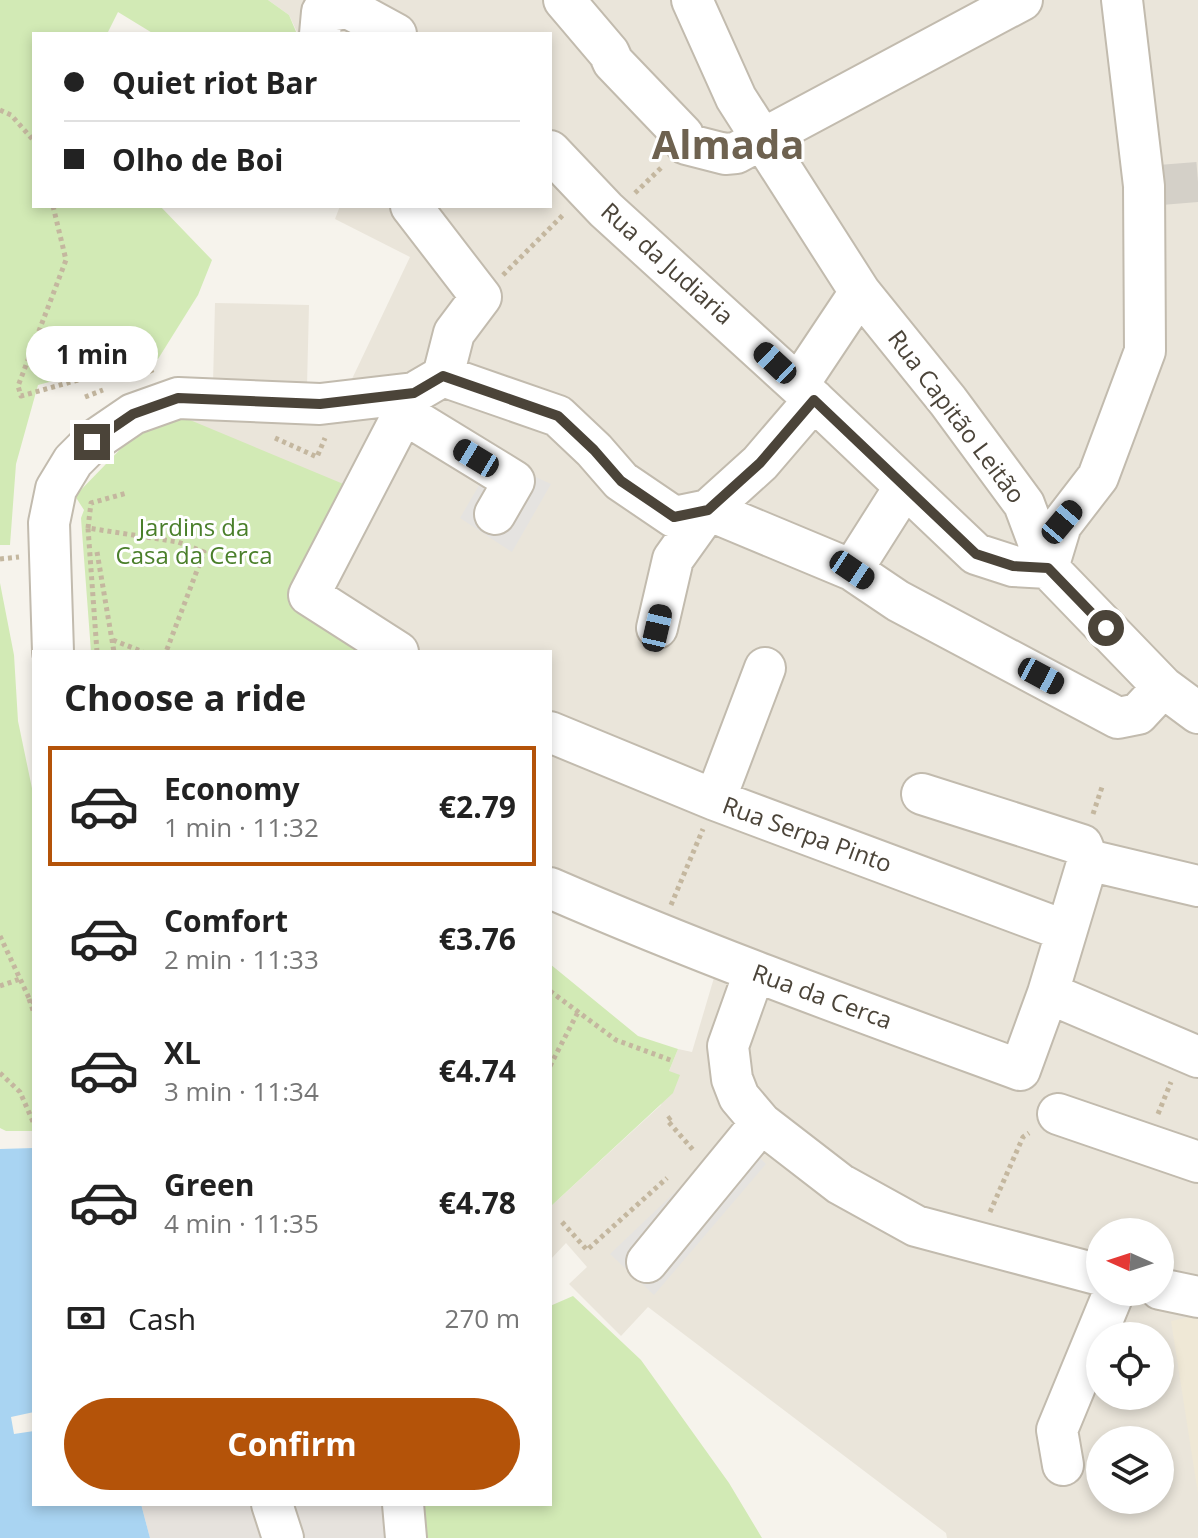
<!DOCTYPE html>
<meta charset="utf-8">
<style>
body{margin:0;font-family:"Open Sans",sans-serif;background:#f6f6f6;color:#222;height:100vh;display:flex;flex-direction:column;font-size:30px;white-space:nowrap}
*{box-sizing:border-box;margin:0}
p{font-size:26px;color:#767676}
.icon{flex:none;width:44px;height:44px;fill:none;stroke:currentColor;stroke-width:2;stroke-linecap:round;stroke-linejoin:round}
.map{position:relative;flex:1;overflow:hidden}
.side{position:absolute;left:32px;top:650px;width:520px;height:856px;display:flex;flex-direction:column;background:#fff;border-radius:0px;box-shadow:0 4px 12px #0003}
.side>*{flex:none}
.guide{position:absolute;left:32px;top:32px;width:520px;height:176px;border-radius:0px;box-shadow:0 4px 12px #0003;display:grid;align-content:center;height:176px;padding:0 32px;background:#fff}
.needle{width:52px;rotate:273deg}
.controls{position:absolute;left:1086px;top:1218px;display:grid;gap:16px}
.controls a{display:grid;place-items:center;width:88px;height:88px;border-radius:50%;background:#fff;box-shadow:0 4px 12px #0003;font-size:40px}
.end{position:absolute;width:36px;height:36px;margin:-18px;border:10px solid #4b4439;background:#fff;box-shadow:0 0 0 4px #fff}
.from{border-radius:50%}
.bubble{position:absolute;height:56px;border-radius:28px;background:#fff;box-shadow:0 4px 12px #0003;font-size:26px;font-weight:700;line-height:56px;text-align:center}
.car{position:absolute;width:24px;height:48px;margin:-24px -12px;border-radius:10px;box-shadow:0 0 6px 2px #0007;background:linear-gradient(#222 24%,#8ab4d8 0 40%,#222 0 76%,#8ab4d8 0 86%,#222 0)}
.guide b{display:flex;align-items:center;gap:28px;height:76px;font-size:30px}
.guide b+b{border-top:2px solid #e0e0e0}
.guide i{width:20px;height:20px;background:#222}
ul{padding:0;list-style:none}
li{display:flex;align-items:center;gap:24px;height:120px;margin:0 16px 12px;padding:0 16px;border:4px solid transparent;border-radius:0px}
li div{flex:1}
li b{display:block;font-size:30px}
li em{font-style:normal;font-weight:700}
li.on{border-color:#b45309}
li>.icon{width:72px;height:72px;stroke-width:1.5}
h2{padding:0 32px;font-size:36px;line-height:96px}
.pay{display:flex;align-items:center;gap:20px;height:88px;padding:0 32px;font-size:30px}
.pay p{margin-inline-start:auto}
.action{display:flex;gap:16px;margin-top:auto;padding:16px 32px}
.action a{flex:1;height:92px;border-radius:48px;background:#b45309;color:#fff;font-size:32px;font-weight:700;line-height:92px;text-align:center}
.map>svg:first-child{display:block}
</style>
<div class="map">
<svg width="1198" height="1538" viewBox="0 0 1198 1538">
<rect width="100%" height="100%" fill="#f6f3ec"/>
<path fill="#eae5da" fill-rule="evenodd" d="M268,0H1198V1538H947L946,1533L648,1307L621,1336L569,1284L587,1267L566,1243L550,1260V1207L661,1105L669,1071L678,1049L692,1052L716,971L550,898V652H361L365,641L167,419L213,384L215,303L309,305L307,386L351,381L410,257L335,219L340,206H550V34H298L289,15ZM1100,1232H1160V1292H1100ZM1100,1336H1160V1396H1100ZM1100,1440H1160V1500H1100Z"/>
<path fill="#e6e2dd" d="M141,1504H403L417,1538H150Z"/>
<path fill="#efe8d6" d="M1198,1315V1494L1171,1321Z"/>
<path fill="#d2eab5" d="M0,0H268L289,15L297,34H154L118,12L107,34H34V206H160L212,260L198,295L158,359L102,368L38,385L16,464L10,545H0Z
M167,419L190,420L353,488L298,603L365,641L361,652H91L81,518L84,510L75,496L135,434Z
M0,583L14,655L18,721L34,798V1131H6L0,1128Z
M550,964L638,1036L678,1049L669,1071L680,1075L673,1093L550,1207Z
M573,1296L641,1360L729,1483L762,1538H417L403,1504H550V1306Z"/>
<path fill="#e5e3e0" d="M498,460L551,484L512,552L460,518L485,475Z
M736,1134L766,1164L654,1295L610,1254Z"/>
<path fill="#a9d4f2" d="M34,1148V1412L11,1417L14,1434L34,1431V1504H141L150,1538H0V1149Z"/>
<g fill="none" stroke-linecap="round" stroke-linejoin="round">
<path stroke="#d4d0c8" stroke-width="40" stroke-dasharray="40 20" stroke-linecap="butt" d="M1160,185L1198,182"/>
<defs>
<path id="minor" d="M564,0L609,53L613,62L683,135L686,144L725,154L736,153L1022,0
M692,0L736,98L860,292L948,401L1024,504L1048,568L1163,687L1198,713
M320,34L322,12L348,8L396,34
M550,151L606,210L798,385L976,554L1013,566L1048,568
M411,206L481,297L454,333L443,376L419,390
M443,376L558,416L594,450L621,481L674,517L708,510
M798,385L860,292
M403,413L514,481L495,514
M708,510L852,570L898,601L1118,718L1138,714L1163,687
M1048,568L1061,525L1098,477L1145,351L1144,186L1122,0
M852,570L904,488
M657,628L673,559L708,510L760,463L814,400
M53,652L49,523L56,489L73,461L92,442L133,414L178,398L320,404L414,393L309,595L398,652
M550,732L715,800L1066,931
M922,794L1082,845L1088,860
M715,800L765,668
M1088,860L1198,886
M550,888C704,955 862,1012 1020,1070L1048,993L1088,860
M754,973L728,1046L732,1079L739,1097L761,1123L840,1184L916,1226L1100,1275
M1048,993L1198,1057
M1058,1114L1198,1162
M647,1262L761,1123
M1160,1289L1198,1297
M1063,1465L1057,1430L1114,1292
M272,1504L283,1538
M403,1504L406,1538"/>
</defs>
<use href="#minor" stroke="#c2bbae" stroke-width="44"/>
<path stroke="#c4b79f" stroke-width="5" stroke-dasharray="4 4" stroke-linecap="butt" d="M0,110L11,115L34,141
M635,193L662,167
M53,206L66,260L18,386L21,396L85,378L149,366L152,373
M503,275L564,214
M85,397L103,390
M275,438L317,457L325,438
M88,528L91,503L127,493
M97,552L114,652
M0,559L19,557
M113,640L143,652
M97,652L88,528L178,542L204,552L166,652
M1093,814L1103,784
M671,905L703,829
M0,936L29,998L34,1003
M0,986L20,979
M550,991L616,1040L673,1061
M29,999L34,1013
M550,1066L578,1012
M0,1073L20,1092L34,1124
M1158,1114L1171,1082
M671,1117L667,1120L694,1151
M990,1212L1023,1137L1029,1133
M562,1222L587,1250L667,1178"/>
<use href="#minor" stroke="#fff" stroke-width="40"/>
</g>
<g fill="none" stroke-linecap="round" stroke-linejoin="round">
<path stroke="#4b4439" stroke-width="10" d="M92,442L133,414L178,398L320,404L414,393L443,376L558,416L594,450L621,481L674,517L708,510L760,463L814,400L976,554L1013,566L1048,568L1106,628"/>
</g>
<g text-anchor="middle" stroke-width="6" stroke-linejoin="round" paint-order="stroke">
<g font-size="24" fill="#4b4439" stroke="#fff">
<text transform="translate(667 264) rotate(42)" y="8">Rua da Judiaria</text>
<text transform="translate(956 417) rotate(53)" y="8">Rua Capitão Leitão</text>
<text transform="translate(807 835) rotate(20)" y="8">Rua Serpa Pinto</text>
<text transform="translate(822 997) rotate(20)" y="8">Rua da Cerca</text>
</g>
<g font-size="24" fill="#4a7f2a" stroke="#fff">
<text x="194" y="536">Jardins da<tspan x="194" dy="28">Casa da Cerca</tspan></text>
</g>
<g font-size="40" font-weight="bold" fill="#6e6250" stroke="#fff">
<text x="728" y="159">Almada</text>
</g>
</g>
</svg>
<div class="controls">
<a><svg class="needle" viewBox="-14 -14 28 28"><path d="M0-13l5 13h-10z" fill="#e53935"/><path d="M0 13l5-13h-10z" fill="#767676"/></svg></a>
<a><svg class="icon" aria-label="locate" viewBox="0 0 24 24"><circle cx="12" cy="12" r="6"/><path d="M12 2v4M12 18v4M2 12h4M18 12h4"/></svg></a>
<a><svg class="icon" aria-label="layers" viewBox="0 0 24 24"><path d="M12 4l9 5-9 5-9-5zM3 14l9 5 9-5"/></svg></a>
</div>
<i class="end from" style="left:1106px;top:628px"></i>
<i class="end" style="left:92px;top:442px"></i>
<div class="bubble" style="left:26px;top:326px;width:132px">1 min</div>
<i class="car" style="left:775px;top:363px;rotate:313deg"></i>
<i class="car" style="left:476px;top:458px;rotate:301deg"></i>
<i class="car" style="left:1062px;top:522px;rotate:40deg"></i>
<i class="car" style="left:852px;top:570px;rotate:124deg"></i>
<i class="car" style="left:657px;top:628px;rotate:13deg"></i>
<i class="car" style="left:1041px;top:676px;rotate:118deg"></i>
<div class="guide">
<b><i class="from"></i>Quiet riot Bar</b>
<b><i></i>Olho de Boi</b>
</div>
<section class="side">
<h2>Choose a ride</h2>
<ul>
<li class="on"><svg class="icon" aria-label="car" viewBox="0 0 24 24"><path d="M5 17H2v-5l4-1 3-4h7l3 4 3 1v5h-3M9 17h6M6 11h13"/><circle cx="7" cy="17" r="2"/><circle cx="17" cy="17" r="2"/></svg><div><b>Economy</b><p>1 min · 11:32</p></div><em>€2.79</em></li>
<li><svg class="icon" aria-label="car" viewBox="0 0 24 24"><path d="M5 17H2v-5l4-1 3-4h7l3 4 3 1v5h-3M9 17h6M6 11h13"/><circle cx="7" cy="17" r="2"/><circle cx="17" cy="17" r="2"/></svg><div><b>Comfort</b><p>2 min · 11:33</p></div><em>€3.76</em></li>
<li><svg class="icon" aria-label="car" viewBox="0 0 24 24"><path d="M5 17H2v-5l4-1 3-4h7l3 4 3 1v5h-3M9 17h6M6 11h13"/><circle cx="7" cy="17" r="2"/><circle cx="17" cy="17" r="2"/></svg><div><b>XL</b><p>3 min · 11:34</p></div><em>€4.74</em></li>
<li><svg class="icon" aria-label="car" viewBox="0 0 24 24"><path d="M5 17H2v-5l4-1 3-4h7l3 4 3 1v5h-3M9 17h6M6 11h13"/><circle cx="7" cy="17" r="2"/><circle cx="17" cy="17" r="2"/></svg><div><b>Green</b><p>4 min · 11:35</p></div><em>€4.78</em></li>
</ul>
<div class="pay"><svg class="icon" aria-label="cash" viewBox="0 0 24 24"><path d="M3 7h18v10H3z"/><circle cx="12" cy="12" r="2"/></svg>Cash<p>270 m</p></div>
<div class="action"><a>Confirm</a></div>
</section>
</div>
